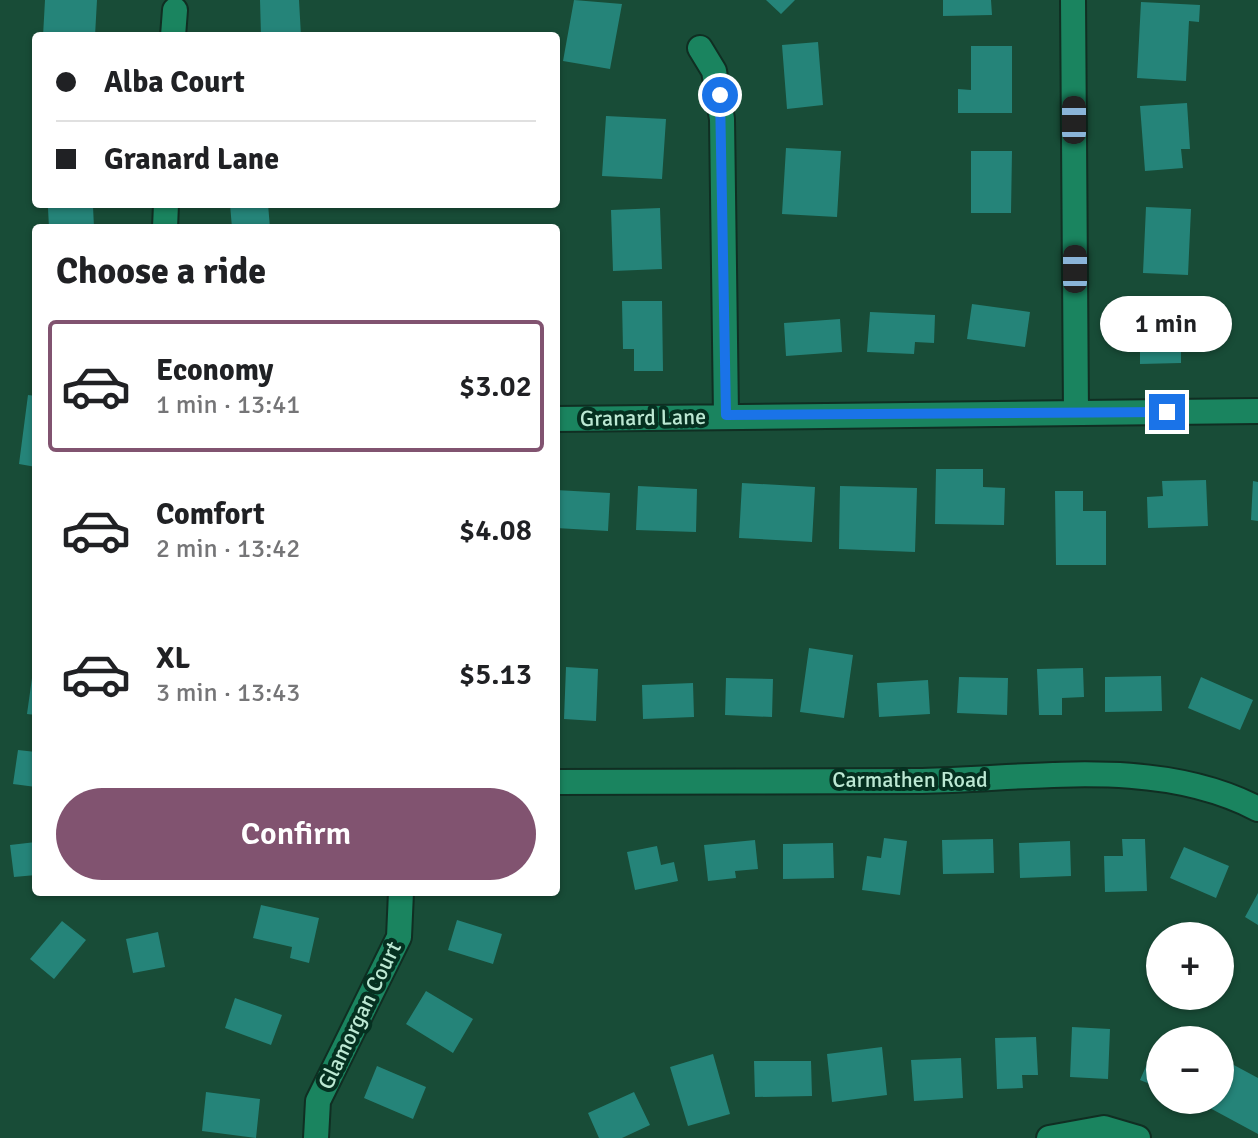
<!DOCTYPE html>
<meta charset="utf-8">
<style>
body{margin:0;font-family:Signika,sans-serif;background:#f6f6f6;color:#202124;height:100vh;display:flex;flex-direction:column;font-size:30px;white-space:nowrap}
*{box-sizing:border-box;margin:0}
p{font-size:26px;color:#757577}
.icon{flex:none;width:44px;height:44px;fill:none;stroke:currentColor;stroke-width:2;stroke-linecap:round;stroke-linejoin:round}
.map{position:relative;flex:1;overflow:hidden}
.details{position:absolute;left:32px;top:224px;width:528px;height:672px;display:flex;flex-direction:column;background:#fff;border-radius:8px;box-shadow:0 2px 6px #0004}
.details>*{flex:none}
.banner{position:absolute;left:32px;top:32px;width:528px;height:176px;border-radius:8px;box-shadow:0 2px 6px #0004;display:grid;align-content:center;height:176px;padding:0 24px;background:#fff}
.tools{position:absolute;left:1146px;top:922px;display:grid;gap:16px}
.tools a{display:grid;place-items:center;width:88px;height:88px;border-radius:50%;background:#fff;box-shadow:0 2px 6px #0004;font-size:40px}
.end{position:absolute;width:36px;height:36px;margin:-18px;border:10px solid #1a73e8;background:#fff;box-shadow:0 0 0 4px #fff}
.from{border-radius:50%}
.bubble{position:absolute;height:56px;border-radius:28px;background:#fff;box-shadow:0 2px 6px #0004;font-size:26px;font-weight:600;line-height:56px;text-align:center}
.car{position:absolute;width:24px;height:48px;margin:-24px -12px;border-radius:10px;box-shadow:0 0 6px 2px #0007;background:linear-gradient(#222 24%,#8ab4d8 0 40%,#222 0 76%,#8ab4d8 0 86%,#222 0)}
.banner b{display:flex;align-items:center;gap:28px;height:76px;font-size:30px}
.banner b+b{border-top:2px solid #e0e0e0}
.banner i{width:20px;height:20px;background:#202124}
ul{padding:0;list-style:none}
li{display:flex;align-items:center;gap:24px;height:132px;margin:0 16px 12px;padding:0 8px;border:4px solid transparent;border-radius:8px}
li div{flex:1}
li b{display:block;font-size:30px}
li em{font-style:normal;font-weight:600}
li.active{border-color:#815370}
li>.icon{width:72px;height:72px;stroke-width:1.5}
h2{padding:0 24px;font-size:36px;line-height:96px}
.primary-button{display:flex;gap:16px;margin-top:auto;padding:16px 24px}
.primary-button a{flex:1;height:92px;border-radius:48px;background:#815370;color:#fff;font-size:32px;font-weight:600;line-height:92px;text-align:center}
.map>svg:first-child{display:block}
</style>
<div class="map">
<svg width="1258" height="1138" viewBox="0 0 1258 1138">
<rect width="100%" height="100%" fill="#184c37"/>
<path fill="#258479" d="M45,0H97L95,36H43Z
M260,0H299L301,36H261Z
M574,0L622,4L610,69L563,61Z
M766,0H795L781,14Z
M943,0H991L992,15L943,16Z
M1141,2L1200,5L1199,22L1189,21L1186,81L1137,78Z
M818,42L823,105L787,109L782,45Z
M971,46H1012V113H958V89L971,90Z
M1187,103L1190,149H1181L1183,168L1145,171L1140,106Z
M606,116L666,119L662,179L602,176Z
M786,148L841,151L837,217L782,214Z
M971,151H1012L1011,213H971Z
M230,204H268L270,228H232Z
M93,206L94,228H49L48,208Z
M1146,207L1191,209L1188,275L1143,273Z
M660,208L662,269L613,271L611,210Z
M622,301H662L663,371H634V349H623Z
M972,304L1030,312L1025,347L967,339Z
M1140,304H1181V363L1140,364Z
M870,312L935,315L934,343L915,342L914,354L867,352Z
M840,319L842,352L786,356L784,323Z
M28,395L36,396V467L19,464Z
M936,469H983V487L1005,488L1004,525L935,524Z
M1206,480L1208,526L1148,528L1147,497L1163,496L1162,481Z
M1253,481L1258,482V521L1251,520Z
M742,483L815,487L812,542L739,538Z
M638,486L697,489L696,532L636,530Z
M840,486L917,488L915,552L839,549Z
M556,490L610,493L608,531L556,528Z
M1055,491H1083V511H1106V565H1056Z
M809,648L853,655L844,718L800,712Z
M566,667L598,669L596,721L564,719Z
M1083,668L1084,697L1062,698V715H1039L1037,669Z
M1161,676L1162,711L1105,712V677Z
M959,677L1008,678L1007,715L957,713Z
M1201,677L1253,700L1240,730L1188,708Z
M32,678H36V715L27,714Z
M726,678L773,679L772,717L725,715Z
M928,680L930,714L879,717L877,683Z
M693,683L694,717L643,719L642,685Z
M18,750L36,752V787L13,784Z
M884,838L907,841L900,895L862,890L867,856L881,858Z
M993,839L994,873L943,874L942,840Z
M1122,839H1145L1147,891L1105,892L1104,856H1123Z
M755,840L758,869L735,871L736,878L708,881L704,845Z
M1070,841L1071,876L1020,878L1019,843Z
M36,842V875L14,877L10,845Z
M833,843L834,878L783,879V844Z
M657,846L661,865L674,862L678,881L635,890L627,852Z
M1184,847L1229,866L1216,898L1170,878Z
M1258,893V925L1245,917Z
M261,905L319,918L309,963L290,958L292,947L253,938Z
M457,920L502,934L493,964L448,950Z
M62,921L86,940L54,979L30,959Z
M158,932L165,967L133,973L126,939Z
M426,991L473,1019L453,1053L406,1024Z
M235,998L282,1015L271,1045L225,1028Z
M1072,1027L1110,1029L1108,1079L1070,1077Z
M1036,1037L1038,1075H1022L1023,1088L997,1089L995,1038Z
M1157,1041L1160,1042V1088L1140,1080Z
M882,1047L887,1095L832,1102L827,1054Z
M713,1054L730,1114L688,1126L670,1067Z
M961,1058L963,1098L914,1101L911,1060Z
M754,1061H811L812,1096L755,1097Z
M1232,1064L1258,1078V1134L1208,1107L1212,1100H1220V1085Z
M377,1066L426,1087L413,1119L364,1098Z
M206,1092L260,1099L256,1138L202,1131Z
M634,1092L650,1125L622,1138H599L588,1113Z"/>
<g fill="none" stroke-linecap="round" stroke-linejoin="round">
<defs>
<path id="street" d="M1073,0L1076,413
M173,36L175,10
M700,48L714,71L722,119L726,415
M165,228L166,204
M556,419L1258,411
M556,782C678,781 800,782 922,781C1033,779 1156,756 1258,809
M316,1138L318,1101L399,937L401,892
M1049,1138L1104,1128L1138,1138"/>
</defs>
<use href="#street" stroke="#102e22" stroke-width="28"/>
<use href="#street" stroke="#1a845f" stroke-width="24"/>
</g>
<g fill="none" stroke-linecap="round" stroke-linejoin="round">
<path stroke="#1a73e8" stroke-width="10" d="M720,95L726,415L1167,412"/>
</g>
<g text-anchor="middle" stroke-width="8" stroke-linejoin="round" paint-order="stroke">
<g font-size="22" fill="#bce8d3" stroke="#053020">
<text transform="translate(643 417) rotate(-1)" y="8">Granard Lane</text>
<text x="910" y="787">Carmathen Road</text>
<text transform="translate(359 1015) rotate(-64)" y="8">Glamorgan Court</text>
</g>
</g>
</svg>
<div class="tools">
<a>+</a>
<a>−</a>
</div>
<i class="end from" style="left:720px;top:95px"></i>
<i class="end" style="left:1167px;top:412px"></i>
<div class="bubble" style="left:1100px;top:296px;width:132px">1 min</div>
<i class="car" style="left:1074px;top:120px;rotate:0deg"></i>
<i class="car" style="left:1075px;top:269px;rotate:0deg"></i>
<div class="banner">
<b><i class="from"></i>Alba Court</b>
<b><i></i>Granard Lane</b>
</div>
<section class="details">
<h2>Choose a ride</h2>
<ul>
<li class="active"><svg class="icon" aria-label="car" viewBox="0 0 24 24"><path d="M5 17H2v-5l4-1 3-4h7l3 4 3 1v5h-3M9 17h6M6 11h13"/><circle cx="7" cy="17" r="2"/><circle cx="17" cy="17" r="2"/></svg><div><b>Economy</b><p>1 min · 13:41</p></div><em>$3.02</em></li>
<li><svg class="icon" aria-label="car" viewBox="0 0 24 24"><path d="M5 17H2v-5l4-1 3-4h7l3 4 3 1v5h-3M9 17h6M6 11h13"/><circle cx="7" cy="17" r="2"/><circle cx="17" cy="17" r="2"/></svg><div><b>Comfort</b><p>2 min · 13:42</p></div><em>$4.08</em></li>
<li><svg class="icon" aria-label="car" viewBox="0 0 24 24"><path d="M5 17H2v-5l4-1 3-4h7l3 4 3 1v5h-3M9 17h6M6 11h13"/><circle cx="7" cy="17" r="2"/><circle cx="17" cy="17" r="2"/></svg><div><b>XL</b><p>3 min · 13:43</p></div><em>$5.13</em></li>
</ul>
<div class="primary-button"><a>Confirm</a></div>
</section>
</div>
